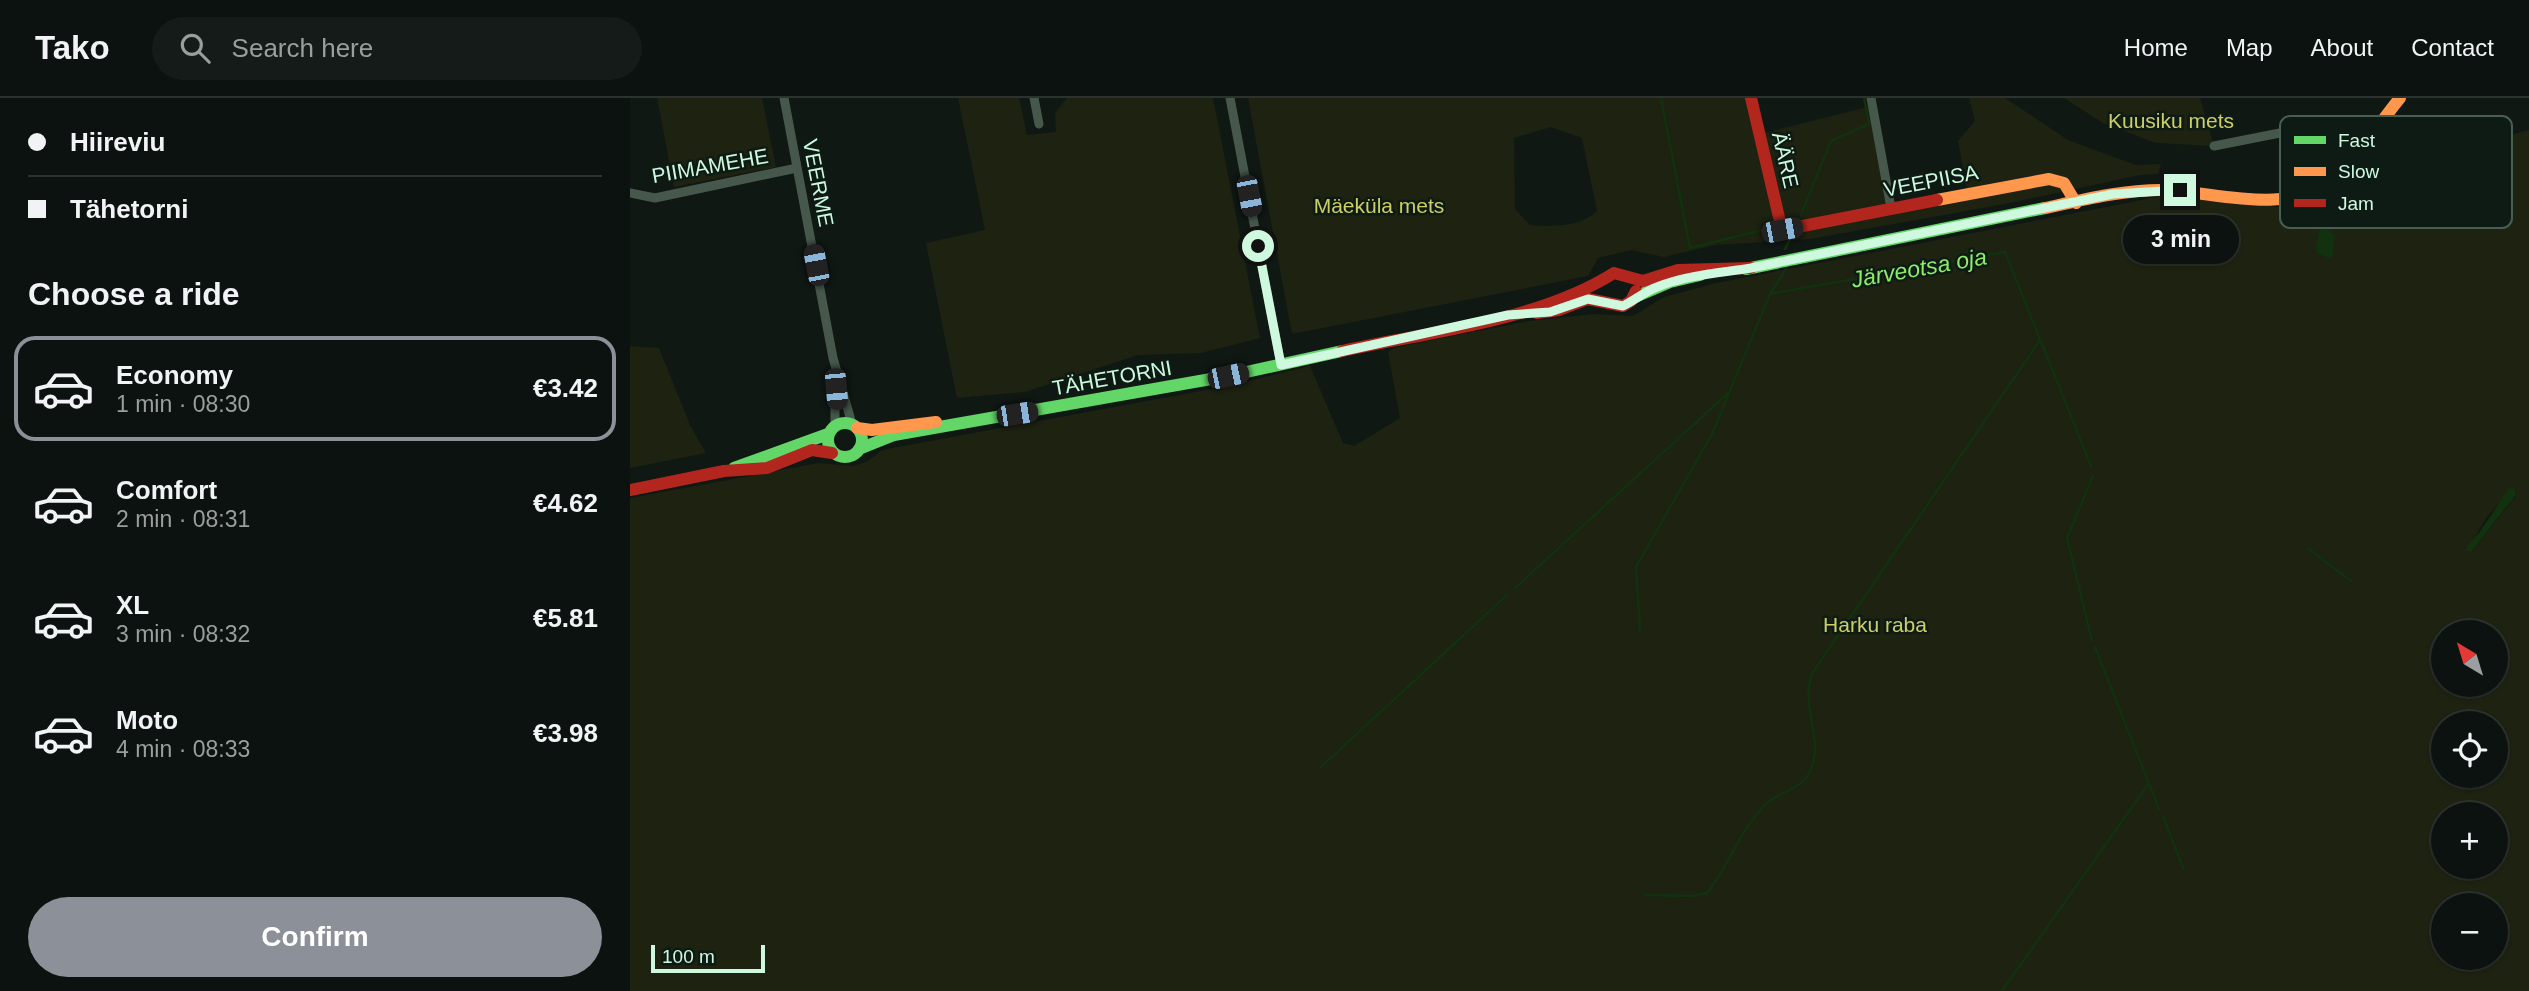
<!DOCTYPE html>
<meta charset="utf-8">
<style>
body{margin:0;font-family:Helvetica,sans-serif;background:#151b18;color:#f1f3f6;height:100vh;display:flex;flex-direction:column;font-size:26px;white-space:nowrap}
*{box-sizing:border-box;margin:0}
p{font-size:23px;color:#9a9e9e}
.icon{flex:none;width:38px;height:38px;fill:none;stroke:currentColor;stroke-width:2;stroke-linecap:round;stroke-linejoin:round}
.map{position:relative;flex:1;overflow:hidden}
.sheet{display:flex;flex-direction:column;background:#0c120f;width:630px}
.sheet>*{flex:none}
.banner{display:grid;align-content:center;height:154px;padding:0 28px;background:#0c120f}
.needle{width:46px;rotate:322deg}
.fabs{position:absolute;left:1801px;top:522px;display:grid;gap:14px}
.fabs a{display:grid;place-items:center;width:77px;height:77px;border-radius:50%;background:#0c120f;box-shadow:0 2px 5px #0004,0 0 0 2px #2c322f;font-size:35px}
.scale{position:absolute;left:21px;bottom:18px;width:114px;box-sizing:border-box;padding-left:7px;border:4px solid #cef9de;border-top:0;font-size:19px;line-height:24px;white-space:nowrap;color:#cef9de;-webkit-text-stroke:5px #0d1b14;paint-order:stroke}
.end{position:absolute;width:32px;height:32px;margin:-16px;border:9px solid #cef9de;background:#111;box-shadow:0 0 0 4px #111}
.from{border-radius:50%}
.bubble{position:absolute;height:49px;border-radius:24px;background:#0c120f;box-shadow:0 2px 5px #0004,0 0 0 2px #2c322f;font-size:23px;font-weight:700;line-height:49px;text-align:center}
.car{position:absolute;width:21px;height:42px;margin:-21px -10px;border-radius:9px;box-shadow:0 0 5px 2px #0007;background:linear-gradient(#222 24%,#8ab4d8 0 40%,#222 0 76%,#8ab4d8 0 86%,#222 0)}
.banner b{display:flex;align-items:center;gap:24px;height:66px;font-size:26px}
.banner b+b{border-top:2px solid #2c322f}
.banner i{width:18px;height:18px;background:#f1f3f6}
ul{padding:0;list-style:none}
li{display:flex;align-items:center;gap:21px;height:105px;margin:0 14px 10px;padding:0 14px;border:4px solid transparent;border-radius:21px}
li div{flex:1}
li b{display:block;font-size:26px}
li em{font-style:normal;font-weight:700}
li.current{border-color:#8c9099}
li>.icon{width:63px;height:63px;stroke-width:1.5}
h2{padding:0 28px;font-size:32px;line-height:84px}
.action{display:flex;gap:14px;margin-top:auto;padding:14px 28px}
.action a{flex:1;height:80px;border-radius:42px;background:#8c9099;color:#fff;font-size:28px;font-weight:700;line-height:80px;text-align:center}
header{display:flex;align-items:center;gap:42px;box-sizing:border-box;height:98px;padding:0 35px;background:#0c120f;border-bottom:2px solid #2c322f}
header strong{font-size:33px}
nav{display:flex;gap:38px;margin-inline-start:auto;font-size:24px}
.search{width:490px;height:63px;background:#151b18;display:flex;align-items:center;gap:18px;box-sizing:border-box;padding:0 24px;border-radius:38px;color:#9a9e9e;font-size:26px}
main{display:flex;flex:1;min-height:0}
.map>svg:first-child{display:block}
</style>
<header>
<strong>Tako</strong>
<div class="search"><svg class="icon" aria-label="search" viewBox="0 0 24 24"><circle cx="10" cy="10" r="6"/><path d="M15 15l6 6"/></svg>Search here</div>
<nav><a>Home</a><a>Map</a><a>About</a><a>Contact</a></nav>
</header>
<main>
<section class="sheet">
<div class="banner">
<b><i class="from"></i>Hiireviu</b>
<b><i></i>Tähetorni</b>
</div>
<h2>Choose a ride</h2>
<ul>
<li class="current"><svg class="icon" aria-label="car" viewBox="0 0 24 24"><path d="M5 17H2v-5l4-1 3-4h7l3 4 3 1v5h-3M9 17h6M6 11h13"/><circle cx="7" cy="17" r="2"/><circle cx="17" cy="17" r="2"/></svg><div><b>Economy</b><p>1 min · 08:30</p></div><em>€3.42</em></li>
<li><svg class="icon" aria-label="car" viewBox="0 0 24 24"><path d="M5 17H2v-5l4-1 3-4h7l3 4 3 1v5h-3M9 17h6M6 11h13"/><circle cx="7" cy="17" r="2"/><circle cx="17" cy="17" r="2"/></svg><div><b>Comfort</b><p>2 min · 08:31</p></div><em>€4.62</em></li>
<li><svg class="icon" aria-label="car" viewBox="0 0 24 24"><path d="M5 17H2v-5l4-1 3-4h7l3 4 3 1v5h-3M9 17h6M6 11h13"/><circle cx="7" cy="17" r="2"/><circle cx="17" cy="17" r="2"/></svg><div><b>XL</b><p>3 min · 08:32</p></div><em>€5.81</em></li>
<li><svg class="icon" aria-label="car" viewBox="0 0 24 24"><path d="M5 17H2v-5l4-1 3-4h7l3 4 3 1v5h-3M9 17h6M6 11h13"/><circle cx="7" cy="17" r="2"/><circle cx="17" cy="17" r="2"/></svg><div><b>Moto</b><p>4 min · 08:33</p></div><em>€3.98</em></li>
</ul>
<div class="action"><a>Confirm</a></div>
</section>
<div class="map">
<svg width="1899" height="893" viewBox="0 0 1899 893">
<rect width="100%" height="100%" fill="#101814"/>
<path fill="#1e2211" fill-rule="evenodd" d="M27,0H132L146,69L44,89Z
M328,0H389L397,37L426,34L425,15L437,0H583L630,240L571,255L508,257L395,294L327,300L296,145L355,132Z
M618,0H1121L1130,36L1242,8L1261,109L1338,95L1328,43L1345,23L1339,0H1375L1438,42L1506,67L1531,66L1528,76L1510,77L1375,106L1180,141L1085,147L1034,159L1001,152L968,160L958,178L662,236ZM921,29L952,40L967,113C951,129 921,129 900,127L885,111L884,40Z
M1434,0H1570L1584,48L1526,45L1473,25Z
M1899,32V893H0V400L189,365L223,368L238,363L252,352L598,288L680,268L713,345L724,348L770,320L758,254L763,250L899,223L964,216L1003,218L1034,199L1082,186L1532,98L1670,111L1709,102L1729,78ZM1885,391L1886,398L1842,453C1844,431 1867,404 1885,391ZM1813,534H1866V586H1813ZM1813,625H1866V677H1813ZM1813,716H1866V768H1813ZM1813,807H1866V859H1813Z
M0,248L29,250L60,327L76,355L0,370Z"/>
<path fill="#11310f" d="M1691,125L1705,138L1702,161L1688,156L1686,150Z
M1879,390L1885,391L1886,397L1842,453H1837V448L1849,435Z"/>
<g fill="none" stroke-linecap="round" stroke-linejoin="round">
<path stroke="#11310f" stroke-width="2.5" d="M1031,0L1060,150L1148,128
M1168,124L1201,43L1239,26L1234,0
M1155,151L1163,135
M1140,196L1375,154L1461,368
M1679,451L1721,483
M885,490L1097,296
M1010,532L1006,469L1082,336L1140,196L1156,171
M1462,543L1437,440L1463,378
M1465,549L1529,711
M690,670L877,497
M1533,718L1553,770
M1015,797L1062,798L1077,795C1098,769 1110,733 1133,709C1148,692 1174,693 1182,669C1193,638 1169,606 1183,574L1410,242
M1372,893L1519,685"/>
<path stroke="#46584c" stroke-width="9" d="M154,0L203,260L222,326
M404,0L409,26
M600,0L651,267
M1241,0L1261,110
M1584,48L1711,23L1724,26L1739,35
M0,95L25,100L167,70
M205,286V327"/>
<path stroke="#63d668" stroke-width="12" d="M1116,171L1415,110
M1005,199L1040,184L1070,177
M198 342a17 17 0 1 1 34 0a17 17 0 1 1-34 0Z
M229,351L264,337L598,278L712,253
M104,370L198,336"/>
<path stroke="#ff974d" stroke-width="12" d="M1307,102L1419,81L1434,85L1446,105
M1415,110C1452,102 1492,92 1531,92C1586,93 1653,119 1702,82C1721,69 1753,20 1770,0
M227,330L242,332L306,324"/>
<path stroke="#b3261e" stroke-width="12" d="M1121,0L1152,132L1307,102
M907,215L929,212L958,201L993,208L1001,203L1006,193
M712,253C799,234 908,223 984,175L1013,183L1048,172L1121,170
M0,392L94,373L137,370L182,352L202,355"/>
</g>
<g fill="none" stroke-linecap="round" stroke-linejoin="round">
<path stroke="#cef9de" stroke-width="9" d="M628,148L651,267L878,217L920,214L958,201L993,208C1005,202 1014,194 1027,189C1057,177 1090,175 1121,170L1483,96L1550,92"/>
</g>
<g text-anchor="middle" stroke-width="5" stroke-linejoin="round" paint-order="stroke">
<g font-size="21" fill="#cdcf64" stroke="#0d1b14">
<text x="1541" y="30">Kuusiku mets</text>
<text x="749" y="115">Mäeküla mets</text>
<text x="1245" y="534">Harku raba</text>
</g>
<g font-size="21" fill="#cef9de" stroke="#0d1b14">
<text transform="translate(1155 62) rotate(77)" y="7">ÄÄRE</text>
<text transform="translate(80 68) rotate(-10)" y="7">PIIMAMEHE</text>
<text transform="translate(1301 83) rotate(-11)" y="7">VEEPIISA</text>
<text transform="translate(188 85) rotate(79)" y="7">VEERME</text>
<text transform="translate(482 280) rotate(-10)" y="7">TÄHETORNI</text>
</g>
<g font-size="23" font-style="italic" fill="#8bed68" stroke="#0d1b14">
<text transform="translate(1289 170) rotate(-10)" y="8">Järveotsa oja</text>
</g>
</g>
<rect x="1650" y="18" width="232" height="112" rx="10" fill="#0d1b14" stroke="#475e51" stroke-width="2"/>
<rect x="1664" y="38" width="32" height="8" fill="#63d668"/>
<rect x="1664" y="69" width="32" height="9" fill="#ff974d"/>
<rect x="1664" y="101" width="32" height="8" fill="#b3261e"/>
<g font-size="19" fill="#cef9de">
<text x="1708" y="49">Fast</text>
<text x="1708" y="80">Slow</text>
<text x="1708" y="112">Jam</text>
</g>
</svg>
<div class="fabs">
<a><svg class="needle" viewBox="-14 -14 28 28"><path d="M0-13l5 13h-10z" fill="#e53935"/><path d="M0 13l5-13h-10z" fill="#9a9e9e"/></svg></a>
<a><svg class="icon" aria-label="locate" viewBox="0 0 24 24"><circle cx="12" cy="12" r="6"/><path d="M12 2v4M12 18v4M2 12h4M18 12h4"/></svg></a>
<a>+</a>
<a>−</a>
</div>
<div class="scale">100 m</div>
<i class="end from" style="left:628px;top:148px"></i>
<i class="end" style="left:1550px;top:92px"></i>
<div class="bubble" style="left:1493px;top:117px;width:116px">3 min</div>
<i class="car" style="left:619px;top:98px;rotate:169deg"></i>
<i class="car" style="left:1152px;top:132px;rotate:79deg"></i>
<i class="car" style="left:186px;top:167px;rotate:349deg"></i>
<i class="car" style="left:598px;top:278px;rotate:78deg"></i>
<i class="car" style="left:206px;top:291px;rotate:175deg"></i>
<i class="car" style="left:387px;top:316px;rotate:81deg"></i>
</div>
</main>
